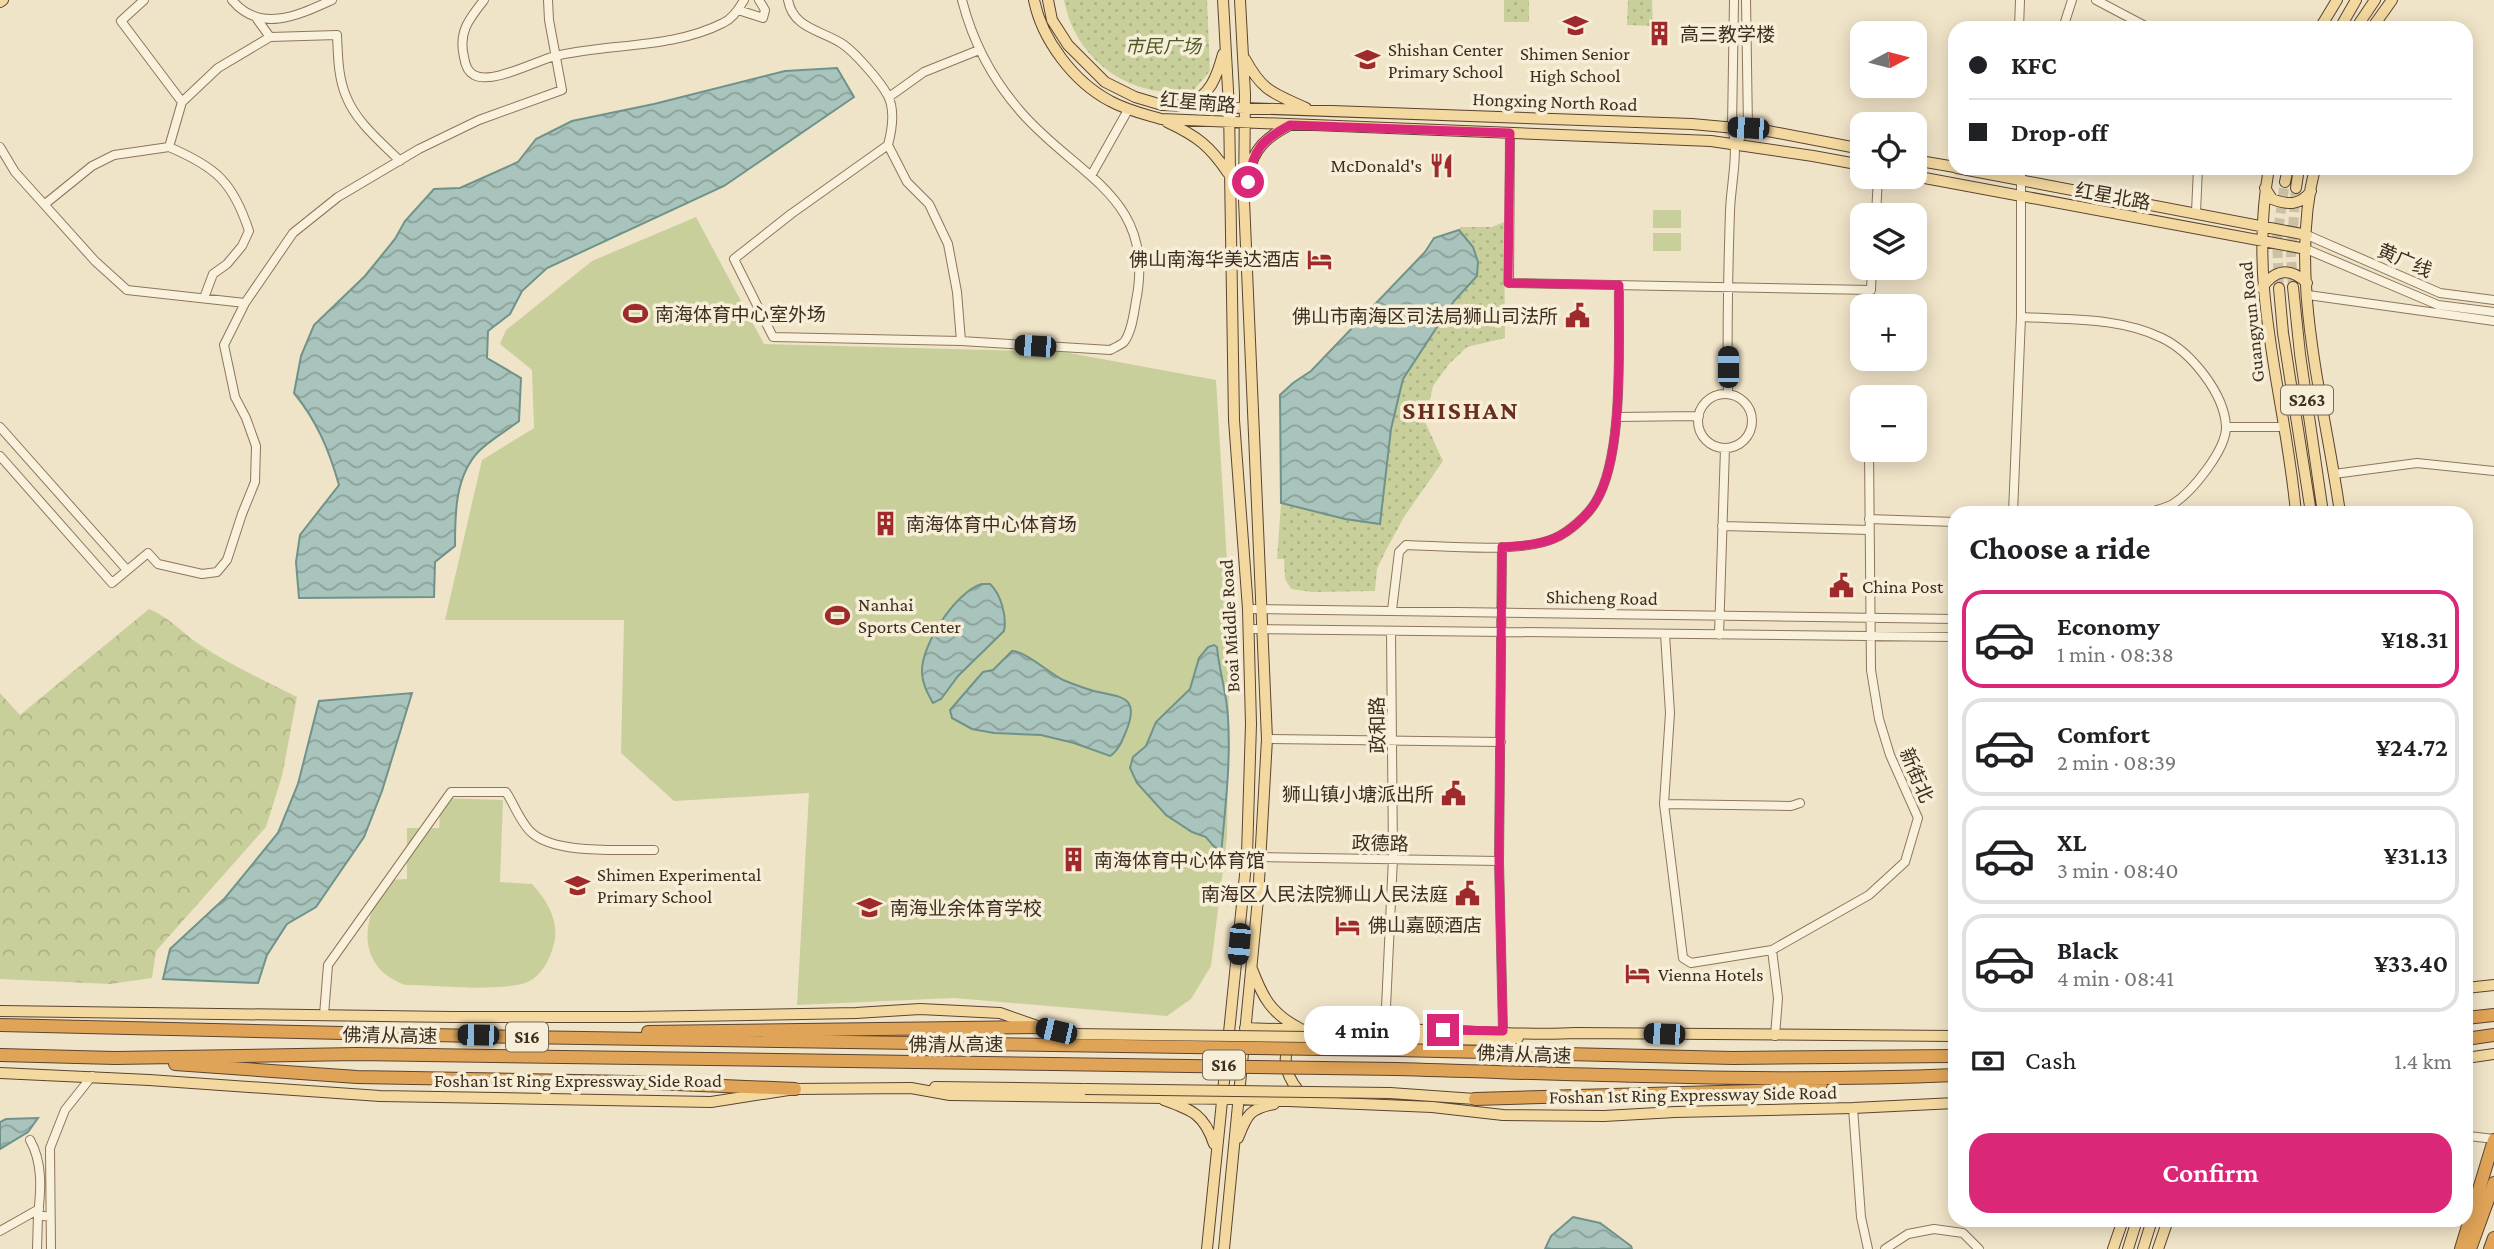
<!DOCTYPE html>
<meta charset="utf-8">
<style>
body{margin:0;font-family:"Crimson Pro","Noto Sans SC",serif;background:#f2f2f2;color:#202124;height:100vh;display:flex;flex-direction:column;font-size:26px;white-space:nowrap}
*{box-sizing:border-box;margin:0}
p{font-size:23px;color:#757577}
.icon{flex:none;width:38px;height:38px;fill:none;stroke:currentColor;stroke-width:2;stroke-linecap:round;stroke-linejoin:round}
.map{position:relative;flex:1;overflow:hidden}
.panel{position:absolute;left:1948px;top:506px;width:525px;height:721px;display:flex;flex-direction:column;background:#fff;border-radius:21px;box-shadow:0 4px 18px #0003}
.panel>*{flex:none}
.hud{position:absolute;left:1948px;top:21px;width:525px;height:154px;border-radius:21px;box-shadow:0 4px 18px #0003;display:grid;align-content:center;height:154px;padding:0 21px;background:#fff}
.needle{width:46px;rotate:83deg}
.fabs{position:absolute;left:1850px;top:21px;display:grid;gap:14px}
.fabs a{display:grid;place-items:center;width:77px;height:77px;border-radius:14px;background:#fff;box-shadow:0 4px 18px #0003;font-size:35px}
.end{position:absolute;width:32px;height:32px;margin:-16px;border:9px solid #db2777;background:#fff;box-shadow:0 0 0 4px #fff}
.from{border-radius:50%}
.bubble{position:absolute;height:49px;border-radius:21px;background:#fff;box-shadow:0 4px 18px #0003;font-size:23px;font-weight:600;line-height:49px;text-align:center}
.car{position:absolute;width:21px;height:42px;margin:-21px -10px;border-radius:9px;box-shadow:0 0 5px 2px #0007;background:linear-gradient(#222 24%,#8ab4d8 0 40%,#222 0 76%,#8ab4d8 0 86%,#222 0)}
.hud b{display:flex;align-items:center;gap:24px;height:66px;font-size:26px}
.hud b+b{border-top:2px solid #e0e0e0}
.hud i{width:18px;height:18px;background:#202124}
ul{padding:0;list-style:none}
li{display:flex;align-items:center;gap:21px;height:98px;margin:0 14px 10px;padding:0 7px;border:4px solid #e0e0e0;border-radius:21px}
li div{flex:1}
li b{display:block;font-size:26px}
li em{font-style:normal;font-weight:600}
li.selected{border-color:#db2777}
li>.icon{width:63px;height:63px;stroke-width:1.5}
h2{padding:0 21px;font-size:32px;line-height:84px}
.pay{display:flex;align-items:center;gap:18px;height:77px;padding:0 21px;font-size:26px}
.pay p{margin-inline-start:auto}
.cta{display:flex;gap:14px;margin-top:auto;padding:14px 21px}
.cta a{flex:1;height:80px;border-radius:21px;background:#db2777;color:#fff;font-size:28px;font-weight:600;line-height:80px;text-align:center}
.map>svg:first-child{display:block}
</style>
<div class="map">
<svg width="2494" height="1249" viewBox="0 0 2494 1249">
<defs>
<pattern id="grass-dots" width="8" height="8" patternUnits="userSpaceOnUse" patternTransform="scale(1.75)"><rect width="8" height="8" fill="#c9cf9b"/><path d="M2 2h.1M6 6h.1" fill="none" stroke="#aeb285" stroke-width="1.8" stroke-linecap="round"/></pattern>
<pattern id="forest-crowns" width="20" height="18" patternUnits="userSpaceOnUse" patternTransform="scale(1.75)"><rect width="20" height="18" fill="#c9cf9b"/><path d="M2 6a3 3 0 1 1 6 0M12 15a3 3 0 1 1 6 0" fill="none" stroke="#aeb285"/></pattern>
<pattern id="water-waves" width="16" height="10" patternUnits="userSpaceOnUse" patternTransform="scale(1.75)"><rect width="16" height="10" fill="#a9c4bc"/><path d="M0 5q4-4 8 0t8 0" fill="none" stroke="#8ba098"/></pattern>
</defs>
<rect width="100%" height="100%" fill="#f0e4c8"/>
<path fill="url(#grass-dots)" d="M1064,0H1207L1210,71L1193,91C1132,100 1076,62 1064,0Z
M1504,0H1529V22H1504Z
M1628,0H1652L1653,26L1627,25Z
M1504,222L1505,338L1467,347L1449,364L1433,386L1425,422L1443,461L1404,517L1385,552L1377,569L1375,591L1312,592L1291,589L1285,579L1284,559H1277L1281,503L1345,519L1380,523L1391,429L1403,379L1454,301L1477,276L1473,247L1459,230L1461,227H1492Z"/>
<path fill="url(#forest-crowns)" d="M149,609C169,617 181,632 199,644C230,665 264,680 297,697L282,776L266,827L156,951L152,978L110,984L0,979V693L20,715Z"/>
<path fill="#c9cf9b" d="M1653,210H1681V228H1653Z
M696,217L764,344L1064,352L1216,380L1230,610L1227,837L1211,966L1191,999L1167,1016L954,998L797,1005L809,793L674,801L621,753L624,620H445L482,460L534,428L532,370L500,344L506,330L592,261Z
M1653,233H1681V251H1653Z
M441,798L503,800L500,882L532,884C548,901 561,924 553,947C550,958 544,971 533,979C513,994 434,985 405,985C354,966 362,917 388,880L407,879V828H439Z"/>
<path fill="url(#water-waves)" stroke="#6f938a" stroke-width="2" d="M837,68L854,97L724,186L547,268L522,291L510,314L488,331L487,358L521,378L519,421C506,431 490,440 479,451C455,476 455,513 455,546L435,562L434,597L299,598L296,562L300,535L339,485C329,450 317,421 294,393L301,356L314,325L365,276L395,239L405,221L434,189L460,188L518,162L536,139L572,121L654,104L785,71Z
M1459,230L1473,247L1478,262L1477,276L1454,301L1403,379L1391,429L1380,524L1345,519L1281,503L1280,395L1293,383L1311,371L1425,252L1434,238Z
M982,584H990C1001,594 1007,617 1004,631L958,676L941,699L933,703C928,694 922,684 922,672C921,645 956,591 982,584Z
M1214,645L1217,647C1219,671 1227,693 1228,718C1231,763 1225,809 1221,855L1206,837L1192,832L1166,815L1137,783L1130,768L1133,757L1146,746L1156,722L1190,689L1199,658L1208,647Z
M1012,651C1025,651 1048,672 1063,680C1073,684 1083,688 1094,691C1119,697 1140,695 1127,729C1123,739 1119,750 1110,756L1074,743L1041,735L994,733L972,729L952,718L950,710L983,672L993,670Z
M412,693L382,791L364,837L316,907L287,924L267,955L258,983L163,979L170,949L225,898L278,833L298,784L319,701Z
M38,1118L28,1132L0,1149V1122L6,1119Z
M1573,1217L1600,1223L1631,1246L1632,1249H1545L1551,1236Z"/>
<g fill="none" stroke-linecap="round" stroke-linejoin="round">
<path stroke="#ccc0a6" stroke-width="10" stroke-dasharray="10 5" stroke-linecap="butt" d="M2293,287L2291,256L2296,188
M2279,288L2277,238L2285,182"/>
<defs>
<path id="minor" d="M144,0L121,21L182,102
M232,0C260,34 299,15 332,0
M484,0C469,19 458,32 464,57C465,64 468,72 474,75C491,85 536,61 555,56C610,43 672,49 723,23C732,19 739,9 744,0
M788,0C793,28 820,30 841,43C854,51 881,82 888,96C895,110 892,130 888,145L791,214L734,259L773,337L961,341L1110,350C1114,348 1121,345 1124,342C1132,332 1134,312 1136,301C1157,197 1076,176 1021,112C992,79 973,43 962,0
M2096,0L2149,28
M738,10L763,18L765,10L759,0
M257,19L270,37
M2019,28L2020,0
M2063,28L2072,0
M889,97L924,72L979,50
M1510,133L1509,283L1871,290L1872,268
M1736,143L1748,128L1746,0
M888,145L907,182L929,204L948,244L957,292L961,341
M0,147L15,172L95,261L127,290L245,303L293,233L338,197L419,149L479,120L562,90L549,20L548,0
M169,147C216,167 233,182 249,231L242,246L227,264L213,274L204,298
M1092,174L1128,110
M45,204L92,166L114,155L169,147L182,102L218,68L270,37L337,35C338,56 338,77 346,96C356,122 381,142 400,161
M2196,212L2198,168
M1876,215L1878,177
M2307,235L2440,293L2494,300
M2306,249L2438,305L2494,312
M2308,295L2494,321
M2021,317C2069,320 2119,317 2162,338C2191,352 2224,393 2226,426C2227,449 2192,492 2173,504C2166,508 2156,510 2148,513
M1728,394C1727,333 1728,272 1730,211C1731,183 1739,154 1732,127L1734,0
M1698 421a27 27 0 1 1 54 0a27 27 0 1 1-54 0Z
M1617,417L1699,416
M0,427L127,570
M2226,427H2283
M0,456L112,583L148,553L158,564L202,574L217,572L227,560L242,514L255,482L256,446L246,418L235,397L224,345L245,303
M2334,474L2417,463L2494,471
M2013,513L2021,317V168
M1869,519L1955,522
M1722,526L1869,530
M1502,547L1499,861L1503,1032
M1248,609L1955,619
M1392,610L1399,552L1406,545C1445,546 1521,554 1555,538C1569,532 1587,516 1595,503C1625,456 1618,342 1619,285
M1248,629L1955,637
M1665,634L1670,713L1664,804L1683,958L1691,963L1772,950L1869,895L1905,862L1918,818L1890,755L1879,719L1871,670L1869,450
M1719,635L1725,448
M1267,739L1501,742
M1664,804L1791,806L1800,803
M1261,857L1499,861
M1772,950L1778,998L1775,1036
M324,1015L328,965L451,792H506C514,804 521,824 532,833C557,855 622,849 654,850
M1385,1029L1393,858L1391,631
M1853,1108L1861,1217L1868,1249
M2466,1122L2469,1136L2494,1139
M30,1140C43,1163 41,1190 38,1215L50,1217
M0,1231L39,1209
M37,1249L38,1215
M51,1249L50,1148L65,1110L92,1076
M1885,1249L1908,1234L1934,1229L1963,1233L1979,1249"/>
<path id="major" d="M1034,0C1042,40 1074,82 1110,101C1126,110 1144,114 1161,119L1711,141L1813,156L1862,165
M1048,0L1052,20L1068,45L1105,82L1135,97L1162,105L1692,124L1768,131L1862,149
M0,2L3,0
M2320,28L2337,0
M2340,28L2356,0
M2356,28L2375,0
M2372,28L2392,0
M1245,59C1263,92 1273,93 1306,108
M1187,104C1210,97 1217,76 1223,54
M1167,122C1197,136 1210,146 1228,173
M1914,160L1955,167
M1957,168L2307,235
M2269,168C2247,292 2285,392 2296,513
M2315,168C2287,277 2325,404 2340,513
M1249,173C1253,149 1267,137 1288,126
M1914,176L2306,249
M2285,182L2288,168
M2265,188L2272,199C2288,205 2300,206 2311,191
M2296,188L2299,168
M2293,287L2300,354L2323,513
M2262,288C2275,269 2290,267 2307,283
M2279,288L2283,333L2311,513
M1252,969C1263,998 1271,1013 1299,1028
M2466,988L2494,985
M0,1011L453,1017H633L856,1013L920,1009L1000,1013L1040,1027L1072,1034
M1245,1028C1305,1031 1366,1028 1427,1030C1477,1031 1526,1036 1576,1033L1955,1036
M1391,1038L1497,1040L1518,1038
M1288,1044C1282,1065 1288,1079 1302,1095
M2466,1058L2494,1054
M0,1073L149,1080L380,1096L711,1102L795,1089L911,1088L950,1095L1238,1099L1432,1107L1503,1115L1604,1116L1675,1112L1853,1108L1955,1103
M935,1087L1083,1089
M1390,1093L1475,1099
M1164,1100C1192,1110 1204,1114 1214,1144
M1238,1138C1247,1115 1249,1109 1274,1104
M1207,1249L1247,855L1251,724L1248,609L1234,420L1229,108L1223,0
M1224,1249L1258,899L1267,739L1244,200L1245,94L1240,0
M2113,1249L2123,1220
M2128,1249L2137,1220
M2143,1249L2152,1220
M2158,1249L2168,1220"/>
<path id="highway" d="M2466,1018L2494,1015
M0,1025L518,1037L1053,1045
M648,1032L1040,1027
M2466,1039L2494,1035
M1396,1050L1733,1058L1955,1056
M0,1055L115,1058L357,1054L1053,1064
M175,1064L357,1077L629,1082L795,1089
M1396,1069C1582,1074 1768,1083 1955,1075
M1475,1099L1788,1090L1821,1084
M2461,1249L2494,1140
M2470,1249L2494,1183
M2490,1249L2494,1238"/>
</defs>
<use href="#minor" stroke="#8d765c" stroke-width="10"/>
<use href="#major" stroke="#5b4430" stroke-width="12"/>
<use href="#highway" stroke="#5b4430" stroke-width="14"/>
<use href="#minor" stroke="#faf1dc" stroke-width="8"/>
<use href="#major" stroke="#f3d9a0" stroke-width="10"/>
<use href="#highway" stroke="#e0a458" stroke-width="12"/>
<defs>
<path id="major-bridge" d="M1072,1034L1391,1038
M1085,1089L1390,1093"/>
<path id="highway-bridge" d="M1053,1045L1396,1050
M1053,1064L1396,1069"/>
</defs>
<use href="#major-bridge" stroke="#5b4430" stroke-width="12" stroke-linecap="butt"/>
<use href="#highway-bridge" stroke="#5b4430" stroke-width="14" stroke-linecap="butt"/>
<use href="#major-bridge" stroke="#f3d9a0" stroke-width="10"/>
<use href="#highway-bridge" stroke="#e0a458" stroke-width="12"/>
</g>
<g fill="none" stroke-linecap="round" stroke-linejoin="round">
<path stroke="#db2777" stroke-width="9" d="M1248,182C1253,149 1262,140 1290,125L1510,133L1508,283L1619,285C1618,341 1625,457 1595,503C1587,516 1569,532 1555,538C1539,545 1519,546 1502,547L1499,861L1503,1031L1443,1030"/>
</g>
<defs>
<symbol id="school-bare" viewBox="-9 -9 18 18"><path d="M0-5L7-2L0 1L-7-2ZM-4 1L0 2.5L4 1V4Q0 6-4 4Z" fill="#9e2a2b" stroke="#f7eed8" stroke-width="2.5" paint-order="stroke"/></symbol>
<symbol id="building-bare" viewBox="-9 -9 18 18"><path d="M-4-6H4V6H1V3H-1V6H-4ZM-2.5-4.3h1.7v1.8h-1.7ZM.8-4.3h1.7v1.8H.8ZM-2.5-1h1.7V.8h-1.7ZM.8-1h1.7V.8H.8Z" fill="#9e2a2b" stroke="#f7eed8" stroke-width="2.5" paint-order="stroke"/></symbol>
<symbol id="restaurant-bare" viewBox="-9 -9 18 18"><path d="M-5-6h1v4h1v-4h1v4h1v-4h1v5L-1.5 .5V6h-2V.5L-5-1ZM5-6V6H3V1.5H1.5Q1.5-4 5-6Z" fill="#9e2a2b" stroke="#f7eed8" stroke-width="2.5" paint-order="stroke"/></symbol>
<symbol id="hotel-bare" viewBox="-9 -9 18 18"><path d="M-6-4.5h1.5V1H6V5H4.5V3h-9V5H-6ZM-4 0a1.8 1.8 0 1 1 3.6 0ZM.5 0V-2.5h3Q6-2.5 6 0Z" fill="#9e2a2b" stroke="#f7eed8" stroke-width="2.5" paint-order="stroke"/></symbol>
<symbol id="stadium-bare" viewBox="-9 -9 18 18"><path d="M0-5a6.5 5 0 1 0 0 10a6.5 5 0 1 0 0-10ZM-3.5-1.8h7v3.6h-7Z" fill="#9e2a2b" stroke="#f7eed8" stroke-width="2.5" paint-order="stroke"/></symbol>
<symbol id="civic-bare" viewBox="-9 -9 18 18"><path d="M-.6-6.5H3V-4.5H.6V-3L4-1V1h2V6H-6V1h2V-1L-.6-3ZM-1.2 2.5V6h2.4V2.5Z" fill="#9e2a2b" stroke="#f7eed8" stroke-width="2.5" paint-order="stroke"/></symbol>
</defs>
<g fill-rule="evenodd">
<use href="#school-bare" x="1558" y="8" width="35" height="35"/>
<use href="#building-bare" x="1642" y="16" width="35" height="35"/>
<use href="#school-bare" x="1350" y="42" width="35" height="35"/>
<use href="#restaurant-bare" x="1424" y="148" width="35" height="35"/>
<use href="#hotel-bare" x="1302" y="242" width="35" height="35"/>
<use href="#stadium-bare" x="618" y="296" width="35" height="35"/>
<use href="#civic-bare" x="1560" y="298" width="35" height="35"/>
<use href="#building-bare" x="868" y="506" width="35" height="35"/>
<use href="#civic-bare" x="1824" y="568" width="35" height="35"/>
<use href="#stadium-bare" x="820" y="598" width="35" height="35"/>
<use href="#civic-bare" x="1436" y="776" width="35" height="35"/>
<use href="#building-bare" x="1056" y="842" width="35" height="35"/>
<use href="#school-bare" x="560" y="868" width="35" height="35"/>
<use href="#civic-bare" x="1450" y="876" width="35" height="35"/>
<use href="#school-bare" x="852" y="890" width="35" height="35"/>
<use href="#hotel-bare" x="1330" y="908" width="35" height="35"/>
<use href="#hotel-bare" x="1620" y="956" width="35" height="35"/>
</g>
<g text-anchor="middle" stroke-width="7" stroke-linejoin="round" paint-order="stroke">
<g fill="#f7eed8" stroke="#756857" stroke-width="2">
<rect x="2281" y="385.5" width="52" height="29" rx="5"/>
<rect x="506" y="1022.5" width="42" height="29" rx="5"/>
<rect x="1203" y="1050.5" width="42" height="29" rx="5"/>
</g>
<g font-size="18" font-weight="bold" fill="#3d2e20">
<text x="2307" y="406">S263</text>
<text x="527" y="1043">S16</text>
<text x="1224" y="1071">S16</text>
</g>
<g font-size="19" fill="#3d2e20" stroke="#f7eed8" text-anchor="start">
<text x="1680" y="41">高三教学楼</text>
<text x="1388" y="56">Shishan Center<tspan x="1388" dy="22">Primary School</tspan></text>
<text x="1575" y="60" text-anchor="middle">Shimen Senior<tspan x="1575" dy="22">High School</tspan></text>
<text x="1422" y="172" text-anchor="end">McDonald's</text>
<text x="1300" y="266" text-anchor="end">佛山南海华美达酒店</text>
<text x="655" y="321">南海体育中心室外场</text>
<text x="1558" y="323" text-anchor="end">佛山市南海区司法局狮山司法所</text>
<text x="906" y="531">南海体育中心体育场</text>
<text x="1862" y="593">China Post</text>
<text x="858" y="611">Nanhai<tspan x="858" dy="22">Sports Center</tspan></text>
<text x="1434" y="801" text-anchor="end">狮山镇小塘派出所</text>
<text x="1094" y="867">南海体育中心体育馆</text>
<text x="597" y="881">Shimen Experimental<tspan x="597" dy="22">Primary School</tspan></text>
<text x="1448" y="901" text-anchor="end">南海区人民法院狮山人民法庭</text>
<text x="890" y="915">南海业余体育学校</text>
<text x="1368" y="932">佛山嘉颐酒店</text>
<text x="1658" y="981">Vienna Hotels</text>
</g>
<g font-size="19" font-style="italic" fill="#4d5a26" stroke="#f7eed8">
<text x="1163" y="53">市民广场</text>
</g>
<g font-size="19" fill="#3d2e20" stroke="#f7eed8">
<text transform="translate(1555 101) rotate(2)" y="7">Hongxing North Road</text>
<text transform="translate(1198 102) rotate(5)" y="7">红星南路</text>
<text transform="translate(2113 196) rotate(10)" y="7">红星北路</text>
<text transform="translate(2405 260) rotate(23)" y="7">黄广线</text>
<text transform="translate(2251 322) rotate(-96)" y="7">Guangyun Road</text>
<text transform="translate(1602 597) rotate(1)" y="7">Shicheng Road</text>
<text transform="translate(1229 626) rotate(-93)" y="7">Boai Middle Road</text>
<text transform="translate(1377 725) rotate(-91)" y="7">政和路</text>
<text transform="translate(1917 775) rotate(67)" y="7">新街北</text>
<text transform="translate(1380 843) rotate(1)" y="7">政德路</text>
<text transform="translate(390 1035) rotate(1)" y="7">佛清从高速</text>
<text x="956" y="1051">佛清从高速</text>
<text transform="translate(1524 1054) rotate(2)" y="7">佛清从高速</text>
<text x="578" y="1087">Foshan 1st Ring Expressway Side Road</text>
<text transform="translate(1693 1094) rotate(-1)" y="7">Foshan 1st Ring Expressway Side Road</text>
</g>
<g font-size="26" font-weight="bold" letter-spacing="2" fill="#6b2e1e" stroke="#f7eed8">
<text x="1461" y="419">SHISHAN</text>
</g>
</g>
</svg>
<div class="fabs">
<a><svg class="needle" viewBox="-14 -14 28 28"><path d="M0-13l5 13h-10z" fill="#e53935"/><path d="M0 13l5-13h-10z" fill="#757577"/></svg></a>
<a><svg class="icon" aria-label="locate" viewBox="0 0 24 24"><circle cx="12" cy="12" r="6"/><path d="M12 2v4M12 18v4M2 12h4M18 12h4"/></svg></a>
<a><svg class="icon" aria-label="layers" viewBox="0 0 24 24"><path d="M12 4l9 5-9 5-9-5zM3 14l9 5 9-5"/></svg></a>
<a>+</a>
<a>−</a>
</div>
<i class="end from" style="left:1248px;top:182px"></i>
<i class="end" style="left:1443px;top:1030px"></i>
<div class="bubble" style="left:1304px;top:1006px;width:116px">4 min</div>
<i class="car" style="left:1748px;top:128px;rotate:274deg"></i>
<i class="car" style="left:1035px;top:346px;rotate:274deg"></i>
<i class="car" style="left:1728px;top:367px;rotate:0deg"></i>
<i class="car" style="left:1239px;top:944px;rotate:185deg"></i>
<i class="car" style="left:1056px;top:1031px;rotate:283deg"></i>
<i class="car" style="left:1664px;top:1034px;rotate:272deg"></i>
<i class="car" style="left:478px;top:1035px;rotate:271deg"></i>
<div class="hud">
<b><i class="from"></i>KFC</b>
<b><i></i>Drop-off</b>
</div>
<section class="panel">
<h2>Choose a ride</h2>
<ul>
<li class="selected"><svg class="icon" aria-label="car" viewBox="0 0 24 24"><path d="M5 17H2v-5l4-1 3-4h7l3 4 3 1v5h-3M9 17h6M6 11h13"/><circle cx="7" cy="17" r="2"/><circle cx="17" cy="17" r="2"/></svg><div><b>Economy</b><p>1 min · 08:38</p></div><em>¥18.31</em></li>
<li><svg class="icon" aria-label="car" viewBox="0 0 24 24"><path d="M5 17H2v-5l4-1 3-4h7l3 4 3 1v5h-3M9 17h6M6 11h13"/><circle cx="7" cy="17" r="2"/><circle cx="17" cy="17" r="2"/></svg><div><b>Comfort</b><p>2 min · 08:39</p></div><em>¥24.72</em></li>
<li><svg class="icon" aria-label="car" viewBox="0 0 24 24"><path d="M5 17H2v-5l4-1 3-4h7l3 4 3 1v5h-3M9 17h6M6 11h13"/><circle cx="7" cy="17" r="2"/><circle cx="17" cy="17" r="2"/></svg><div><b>XL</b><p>3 min · 08:40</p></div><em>¥31.13</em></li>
<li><svg class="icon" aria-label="car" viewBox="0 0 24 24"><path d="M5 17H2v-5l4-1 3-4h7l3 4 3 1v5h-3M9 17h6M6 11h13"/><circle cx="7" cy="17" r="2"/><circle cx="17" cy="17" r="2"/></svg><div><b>Black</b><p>4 min · 08:41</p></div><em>¥33.40</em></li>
</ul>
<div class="pay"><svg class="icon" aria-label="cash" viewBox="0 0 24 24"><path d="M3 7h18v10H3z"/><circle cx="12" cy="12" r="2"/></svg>Cash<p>1.4 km</p></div>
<div class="cta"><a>Confirm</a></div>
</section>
</div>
